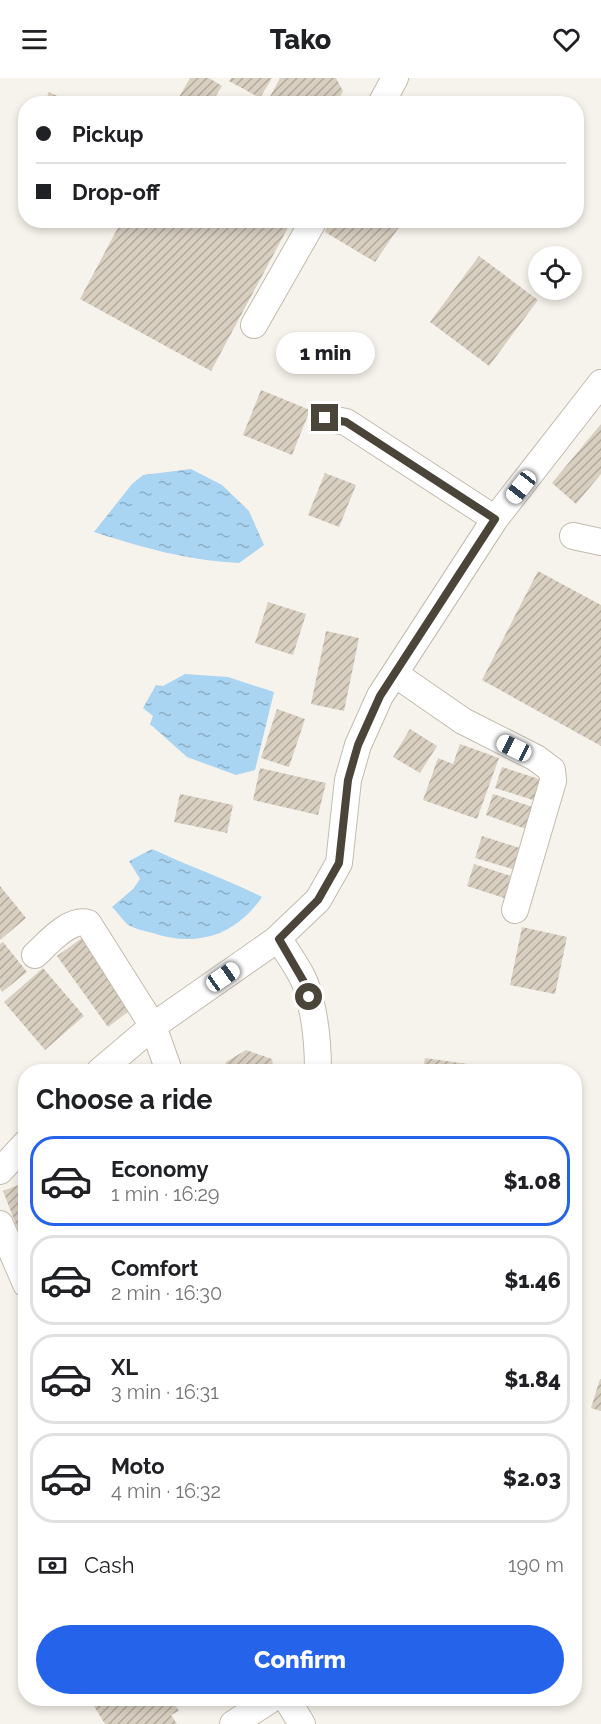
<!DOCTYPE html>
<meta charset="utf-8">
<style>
body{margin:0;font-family:Raleway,sans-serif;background:#f2f2f2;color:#202124;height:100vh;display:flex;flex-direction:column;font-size:22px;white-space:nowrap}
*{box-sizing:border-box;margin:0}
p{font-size:20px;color:#757577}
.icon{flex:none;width:33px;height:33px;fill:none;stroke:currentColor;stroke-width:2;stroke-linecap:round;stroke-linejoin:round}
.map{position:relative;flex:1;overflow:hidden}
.panel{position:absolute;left:18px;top:986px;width:564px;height:642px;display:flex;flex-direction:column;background:#fff;border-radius:24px;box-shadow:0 3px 9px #0003}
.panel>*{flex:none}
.top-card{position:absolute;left:18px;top:18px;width:566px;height:132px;border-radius:24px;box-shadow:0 3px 9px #0003;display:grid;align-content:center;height:132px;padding:0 18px;background:#fff}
.buttons{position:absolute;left:528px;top:168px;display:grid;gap:12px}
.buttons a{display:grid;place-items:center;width:54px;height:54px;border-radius:50%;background:#fff;box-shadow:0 3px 9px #0003;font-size:30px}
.end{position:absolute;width:27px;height:27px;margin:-14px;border:8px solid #4b4439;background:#fff;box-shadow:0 0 0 3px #fff}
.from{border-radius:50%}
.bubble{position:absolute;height:42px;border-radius:21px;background:#fff;box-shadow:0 3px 9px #0003;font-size:20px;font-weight:800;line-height:42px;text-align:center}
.car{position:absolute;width:18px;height:36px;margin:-18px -9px;border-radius:8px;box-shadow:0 0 4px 2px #0007;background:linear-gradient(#fff 24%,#345 0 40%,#fff 0 76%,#345 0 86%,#fff 0)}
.top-card b{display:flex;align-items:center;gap:21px;height:57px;font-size:22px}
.top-card b+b{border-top:2px solid #e0e0e0}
.top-card i{width:15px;height:15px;background:#202124}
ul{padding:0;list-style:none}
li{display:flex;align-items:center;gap:18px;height:90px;margin:0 12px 9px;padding:0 6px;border:3px solid #e0e0e0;border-radius:24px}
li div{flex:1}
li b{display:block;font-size:22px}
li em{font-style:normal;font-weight:800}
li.active{border-color:#2563eb}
li>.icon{width:54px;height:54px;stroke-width:1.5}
h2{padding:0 18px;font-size:27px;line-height:72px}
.pay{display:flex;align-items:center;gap:15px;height:66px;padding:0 18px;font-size:22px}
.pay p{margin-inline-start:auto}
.button{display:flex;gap:12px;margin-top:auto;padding:12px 18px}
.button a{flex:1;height:69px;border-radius:36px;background:#2563eb;color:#fff;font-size:24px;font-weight:800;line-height:69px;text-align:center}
header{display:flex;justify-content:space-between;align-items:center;height:78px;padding:0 18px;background:#fff;font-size:27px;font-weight:800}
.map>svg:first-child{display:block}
</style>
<header><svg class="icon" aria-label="menu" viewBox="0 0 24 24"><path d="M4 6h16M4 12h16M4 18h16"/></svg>Tako<svg class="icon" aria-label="heart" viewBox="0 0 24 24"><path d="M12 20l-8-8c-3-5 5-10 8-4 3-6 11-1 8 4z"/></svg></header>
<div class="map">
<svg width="601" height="1646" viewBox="0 0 601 1646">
<defs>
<pattern id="water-ripples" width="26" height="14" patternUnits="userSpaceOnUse" patternTransform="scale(1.5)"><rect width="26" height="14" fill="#a9d4f2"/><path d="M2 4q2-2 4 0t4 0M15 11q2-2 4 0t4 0" fill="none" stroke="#8caec5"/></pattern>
<pattern id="building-hatch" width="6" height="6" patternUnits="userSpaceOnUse" patternTransform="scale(1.5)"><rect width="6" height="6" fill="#d8cfc1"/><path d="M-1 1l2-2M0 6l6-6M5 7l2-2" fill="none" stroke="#b1aa9e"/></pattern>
</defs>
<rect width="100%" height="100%" fill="#f6f3ec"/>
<path fill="url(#water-ripples)" d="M191,391L222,407L249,433L264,467L239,485C186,482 144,470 94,454L132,406L143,397Z
M185,596L228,599L274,614L255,692L236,697L187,679L150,646L153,638L143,630L156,607L163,608Z
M152,771C188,788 226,801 262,819C236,857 197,870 153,855C145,853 134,851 127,846C122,841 117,834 112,829L133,811L140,801L129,783Z"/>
<path fill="url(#building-hatch)" d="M190,0H209L222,8L211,26H175Z
M231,0H272L260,20L229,3Z
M280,0H336L343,13L336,26H266Z
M49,14L74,26H44Z
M122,142H192L201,147L203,142H292L211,293L80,221Z
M331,142H404L375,184L325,154Z
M479,178L538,222L489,288L430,244Z
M261,312L310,332L292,377L243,357Z
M601,346V396L576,426L552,405Z
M325,395L356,407L339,449L308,437Z
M538,493L601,527V668L482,602Z
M268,524L306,536L293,577L255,565Z
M326,553L359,560L344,633L311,626Z
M277,631L305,641L289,689L261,680Z
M410,651L437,668L420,695L393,679Z
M460,666L499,680L477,741L423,722L438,680L453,686Z
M502,689L542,702L536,723L495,710Z
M260,690L326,705L318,737L253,722Z
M180,716L233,727L227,755L174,744Z
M493,716L533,729L526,751L486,737Z
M482,758L523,771L516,792L475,780Z
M474,786L514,799L507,821L467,808Z
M0,808L26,840L0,862Z
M522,849L567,859L555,916L510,907Z
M82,860L133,930L108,949L57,878Z
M3,864L27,894L2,914L0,910V866Z
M43,890L84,938L45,972L4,924Z
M246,972L272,981L274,993H225L226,984Z
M425,980L510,992V993H423Z
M26,1104V1170H25L3,1113Z
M600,1301H601V1333L591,1330Z
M89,1620H171L179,1633L171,1637L177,1646H105Z"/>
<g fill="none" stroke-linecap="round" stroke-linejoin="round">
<defs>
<path id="minor" d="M381,26L395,0
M254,247L314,142
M325,340L346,344L495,441
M573,458L601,464
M395,596L463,643L536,680L552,692L553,703L515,832
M279,861C287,875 299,890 305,905C315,933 318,964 318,993
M35,877C48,865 69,840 88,845L153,948L169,993
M100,993L153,948L276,862L318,822L339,785L348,702L358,667L380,618L495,441L601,305
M0,1093L26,1065
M0,1146L26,1206
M286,1620L302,1646
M233,1646L273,1620"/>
</defs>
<use href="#minor" stroke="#c2bbae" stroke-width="28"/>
<use href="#minor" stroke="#fff" stroke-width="26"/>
</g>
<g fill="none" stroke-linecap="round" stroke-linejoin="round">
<path stroke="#4b4439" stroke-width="8" d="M309,919L304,904L279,861L318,822L339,785L348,702L358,667L380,618L495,441L346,344L325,340"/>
</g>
</svg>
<div class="buttons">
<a><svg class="icon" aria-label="locate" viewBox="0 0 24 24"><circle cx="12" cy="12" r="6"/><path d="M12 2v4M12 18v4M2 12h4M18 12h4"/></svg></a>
</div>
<i class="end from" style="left:309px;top:919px"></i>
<i class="end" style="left:325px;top:340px"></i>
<div class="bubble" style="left:276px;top:254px;width:99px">1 min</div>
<i class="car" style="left:521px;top:409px;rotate:218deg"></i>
<i class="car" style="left:514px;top:670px;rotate:296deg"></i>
<i class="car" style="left:223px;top:899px;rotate:55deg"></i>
<div class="top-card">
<b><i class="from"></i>Pickup</b>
<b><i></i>Drop-off</b>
</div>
<section class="panel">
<h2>Choose a ride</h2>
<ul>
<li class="active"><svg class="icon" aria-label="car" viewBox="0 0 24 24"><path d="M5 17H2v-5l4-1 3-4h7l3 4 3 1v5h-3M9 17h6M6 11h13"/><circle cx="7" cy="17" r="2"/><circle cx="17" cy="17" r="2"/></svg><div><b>Economy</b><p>1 min · 16:29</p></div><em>$1.08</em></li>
<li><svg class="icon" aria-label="car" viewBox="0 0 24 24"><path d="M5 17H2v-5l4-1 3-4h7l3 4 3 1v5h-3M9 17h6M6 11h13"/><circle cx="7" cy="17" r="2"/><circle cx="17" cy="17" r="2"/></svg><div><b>Comfort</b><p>2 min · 16:30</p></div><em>$1.46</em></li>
<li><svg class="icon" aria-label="car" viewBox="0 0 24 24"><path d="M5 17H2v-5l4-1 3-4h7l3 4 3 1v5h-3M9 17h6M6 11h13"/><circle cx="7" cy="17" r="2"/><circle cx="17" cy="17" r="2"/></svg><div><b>XL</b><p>3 min · 16:31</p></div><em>$1.84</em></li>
<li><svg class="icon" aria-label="car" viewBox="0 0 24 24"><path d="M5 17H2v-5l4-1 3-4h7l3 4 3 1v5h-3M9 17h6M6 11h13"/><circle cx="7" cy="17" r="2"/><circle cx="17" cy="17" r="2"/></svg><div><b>Moto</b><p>4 min · 16:32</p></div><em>$2.03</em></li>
</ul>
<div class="pay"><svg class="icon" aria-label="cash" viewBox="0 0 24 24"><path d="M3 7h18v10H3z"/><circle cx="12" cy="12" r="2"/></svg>Cash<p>190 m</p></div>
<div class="button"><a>Confirm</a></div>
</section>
</div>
